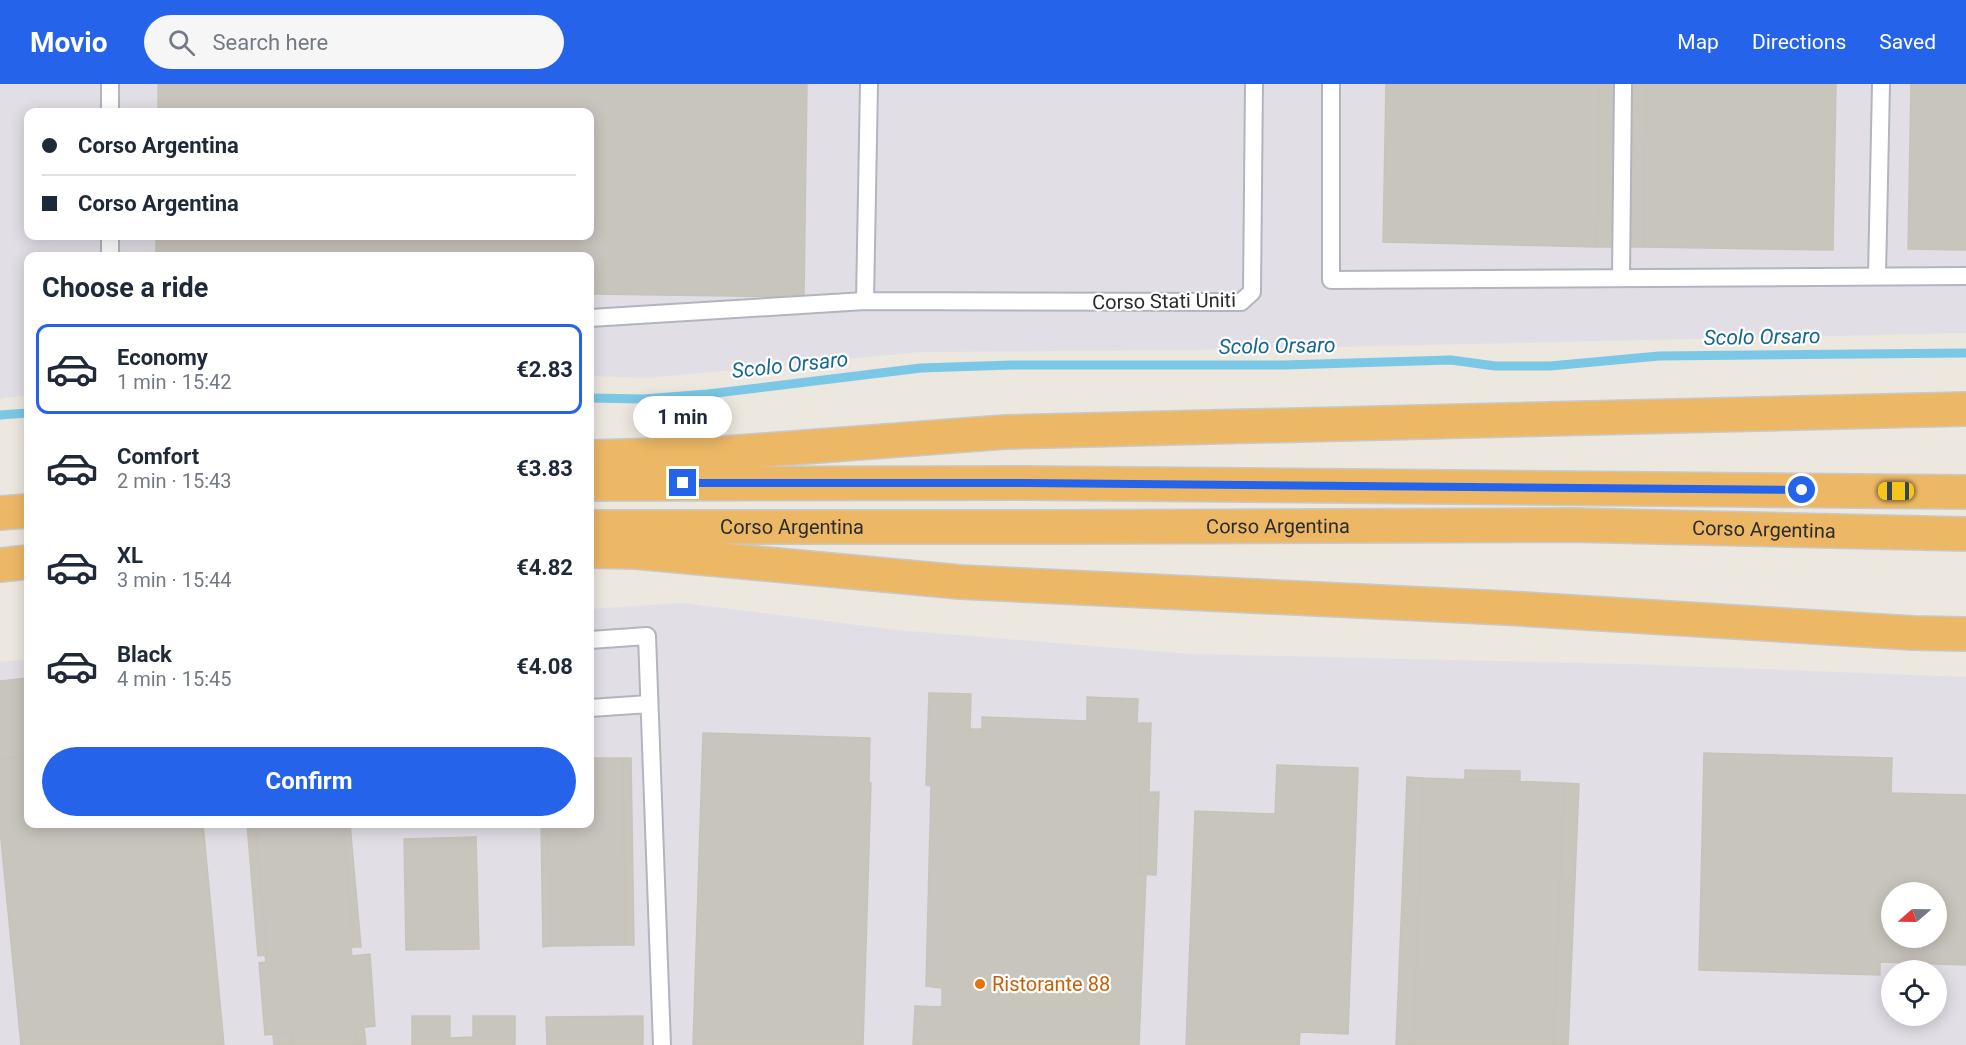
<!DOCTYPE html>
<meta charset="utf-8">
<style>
body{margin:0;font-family:Roboto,sans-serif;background:#f6f6f7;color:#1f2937;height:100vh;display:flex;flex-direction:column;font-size:22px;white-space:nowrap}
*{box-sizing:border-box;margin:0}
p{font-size:20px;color:#747a83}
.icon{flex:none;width:33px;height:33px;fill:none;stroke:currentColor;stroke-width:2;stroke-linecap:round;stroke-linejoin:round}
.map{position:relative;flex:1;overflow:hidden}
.side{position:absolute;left:24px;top:168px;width:570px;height:576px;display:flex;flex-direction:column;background:#fff;border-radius:12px;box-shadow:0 3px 15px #0003}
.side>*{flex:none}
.guide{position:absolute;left:24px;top:24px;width:570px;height:132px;border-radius:12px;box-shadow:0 3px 15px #0003;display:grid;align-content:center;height:132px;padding:0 18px;background:#fff}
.needle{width:39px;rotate:250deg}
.buttons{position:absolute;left:1881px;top:798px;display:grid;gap:12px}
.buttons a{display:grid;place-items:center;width:66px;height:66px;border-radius:50%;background:#fff;box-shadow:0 3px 15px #0003;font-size:30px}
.end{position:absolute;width:27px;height:27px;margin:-14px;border:8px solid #2563eb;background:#fff;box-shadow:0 0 0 3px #fff}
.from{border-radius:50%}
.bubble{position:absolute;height:42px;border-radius:21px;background:#fff;box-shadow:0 3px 15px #0003;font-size:20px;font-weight:700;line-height:42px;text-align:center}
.car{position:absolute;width:18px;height:36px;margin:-18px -9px;border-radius:8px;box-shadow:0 0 4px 2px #0007;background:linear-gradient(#f5c518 24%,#345 0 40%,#f5c518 0 76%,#345 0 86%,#f5c518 0)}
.guide b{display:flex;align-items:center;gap:21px;height:57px;font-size:22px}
.guide b+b{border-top:2px solid #e0e1e3}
.guide i{width:15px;height:15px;background:#1f2937}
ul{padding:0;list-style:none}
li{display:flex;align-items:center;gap:18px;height:90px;margin:0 12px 9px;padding:0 6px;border:3px solid transparent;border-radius:12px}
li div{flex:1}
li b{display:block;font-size:22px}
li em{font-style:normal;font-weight:700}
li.on{border-color:#2563eb}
li>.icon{width:54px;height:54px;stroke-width:1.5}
h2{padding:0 18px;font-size:27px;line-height:72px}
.button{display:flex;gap:12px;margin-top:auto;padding:12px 18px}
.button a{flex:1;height:69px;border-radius:36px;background:#2563eb;color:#fff;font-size:24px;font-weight:700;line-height:69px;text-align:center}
header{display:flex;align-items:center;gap:36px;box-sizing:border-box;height:84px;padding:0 30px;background:#2563eb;color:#fff}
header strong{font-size:28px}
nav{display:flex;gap:33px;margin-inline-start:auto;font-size:21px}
.search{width:420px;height:54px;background:#f6f6f7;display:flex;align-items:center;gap:15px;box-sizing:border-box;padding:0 21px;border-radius:33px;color:#747a83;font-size:22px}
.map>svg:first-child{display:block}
</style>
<header>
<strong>Movio</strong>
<div class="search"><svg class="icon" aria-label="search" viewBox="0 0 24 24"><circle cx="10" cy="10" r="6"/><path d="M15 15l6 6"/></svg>Search here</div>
<nav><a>Map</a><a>Directions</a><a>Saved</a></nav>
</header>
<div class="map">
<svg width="1966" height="961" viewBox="0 0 1966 961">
<rect width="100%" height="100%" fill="#ece7df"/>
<path fill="#e1dfe5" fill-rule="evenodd" d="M0,0H1966V249L1193,266L921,268L647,294L590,292V172H28V311L0,315ZM28,28H590V152H28Z
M683,519L896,546L1190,570L1628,580L1966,593V961H0V578L28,575V740H590V525ZM1892,808H1936V854H1892ZM1892,886H1936V932H1892Z"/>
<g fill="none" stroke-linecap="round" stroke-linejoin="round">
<path stroke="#7ac8e6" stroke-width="9" d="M590,314L643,315L708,310L921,284L1012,281H1284L1451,276L1495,282H1550L1659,272L1966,269
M0,331L28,329"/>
</g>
<path fill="#c8c5bd" stroke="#c8c3b9" stroke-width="1.5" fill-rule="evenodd" d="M158,0H807L804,213L590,210V172H156V152H590V28H158Z
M1386,0H1599L1597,163L1383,158Z
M1599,0H1646L1644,163H1597Z
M1646,0H1836L1833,166L1644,163Z
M1911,0H1966V166L1908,165Z
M28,594V672L0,675V597Z
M929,609L971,610L970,645H982V633L1087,637V613L1138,615L1137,639H1151L1149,708H1141L1139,790L1146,791L1139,961H913L915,922L942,923V904L926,902L931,702L926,701Z
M703,649L870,654L869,699H871L863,961H693Z
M1704,669L1892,674L1891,709L1966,711V881L1880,878V891L1699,886ZM1892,808H1936V854H1892Z
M28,672V740H203L224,961H21L0,745V675Z
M590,674H623L625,861L550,862L549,740H590Z
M623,674H631L634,861H625Z
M1277,681L1358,684L1348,950L1300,948L1299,961H1186L1195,727L1275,730Z
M1465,686L1520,687V697L1465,696Z
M1407,693L1423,694L1413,961H1396Z
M1423,694L1564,699L1553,961H1413Z
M1564,699L1579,700L1568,961H1553Z
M1141,708H1159L1156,791L1139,790Z
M247,740H255L267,871L258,872Z
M255,740H343L354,863L351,864L352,872L370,870L375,942L356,944L358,961H293L292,949L265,951L259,879L266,878L265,871H267Z
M343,740H350L361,863H354Z
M541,740H549L550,862L543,863Z
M476,753L479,865L406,866L404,755Z
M412,932H450V954L473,953V932H515V961H412Z
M643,932V961H547L546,933Z
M364,943L366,961H358L356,944Z
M292,949L293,961H274L273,950Z"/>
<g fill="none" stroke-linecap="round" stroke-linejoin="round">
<defs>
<path id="service" d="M110,0V28
M1331,0V196L1966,192
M110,152V172
M1877,192L1881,0
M1621,194L1623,0
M865,217L869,0
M590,234L865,217L1241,218L1252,208L1254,0
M590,556L647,552L662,961
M590,624L649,620"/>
<g id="trunk">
<path d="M590,373L725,369L1005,348L1966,325"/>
<path d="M590,400L1026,399L1966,408"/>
<path d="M0,429L28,427"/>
<path id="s1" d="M590,443H1047L1572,441L1966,450"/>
<path d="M590,467L636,468L960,498L1506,524L1913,549L1966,550"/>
<path d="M0,481L28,478"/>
</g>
</defs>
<use href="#service" stroke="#b2b5be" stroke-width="20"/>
<use href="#trunk" stroke="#c8c8c8" stroke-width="36"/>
<use href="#service" stroke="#fff" stroke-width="16"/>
<use href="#trunk" stroke="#edb866" stroke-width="33"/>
</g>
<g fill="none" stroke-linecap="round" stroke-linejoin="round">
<path stroke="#2563eb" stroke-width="8" d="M683,399H1026L1802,406"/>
</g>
<circle fill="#e8710a" stroke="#fff" stroke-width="2" cx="980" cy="900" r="6"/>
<g text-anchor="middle" stroke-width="4.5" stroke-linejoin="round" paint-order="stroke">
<g font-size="20" fill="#2c2c2c" stroke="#fff">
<text transform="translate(1164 217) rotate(-1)" y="7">Corso Stati Uniti</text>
<text dy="7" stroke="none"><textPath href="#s1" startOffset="688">Corso Argentina</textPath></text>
<text dy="7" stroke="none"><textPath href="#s1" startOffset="202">Corso Argentina</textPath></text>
<text dy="7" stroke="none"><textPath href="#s1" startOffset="1174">Corso Argentina</textPath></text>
</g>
<g font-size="20" fill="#c56008" stroke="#fff" text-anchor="start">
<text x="992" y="907">Ristorante 88</text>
</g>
<g font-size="21" font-style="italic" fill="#176794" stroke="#fff">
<text transform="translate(1762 253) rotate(-1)" y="7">Scolo Orsaro</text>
<text transform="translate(1277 262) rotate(-1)" y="7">Scolo Orsaro</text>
<text transform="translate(790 281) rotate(-6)" y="7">Scolo Orsaro</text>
</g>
</g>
</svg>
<div class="buttons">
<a><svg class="needle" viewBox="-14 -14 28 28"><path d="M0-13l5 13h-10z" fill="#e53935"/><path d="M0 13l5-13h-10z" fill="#747a83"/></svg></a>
<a><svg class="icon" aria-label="locate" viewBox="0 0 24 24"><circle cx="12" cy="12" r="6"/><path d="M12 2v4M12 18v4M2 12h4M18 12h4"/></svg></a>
</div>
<i class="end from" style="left:1802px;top:406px"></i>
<i class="end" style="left:683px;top:399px"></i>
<div class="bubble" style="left:633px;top:312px;width:99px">1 min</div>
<i class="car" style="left:1896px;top:407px;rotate:270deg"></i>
<div class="guide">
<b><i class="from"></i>Corso Argentina</b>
<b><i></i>Corso Argentina</b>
</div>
<section class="side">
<h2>Choose a ride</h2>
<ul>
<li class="on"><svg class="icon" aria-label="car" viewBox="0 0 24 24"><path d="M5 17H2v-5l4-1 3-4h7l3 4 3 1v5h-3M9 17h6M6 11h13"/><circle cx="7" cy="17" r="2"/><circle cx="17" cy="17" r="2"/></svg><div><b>Economy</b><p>1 min · 15:42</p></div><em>€2.83</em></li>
<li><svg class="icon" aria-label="car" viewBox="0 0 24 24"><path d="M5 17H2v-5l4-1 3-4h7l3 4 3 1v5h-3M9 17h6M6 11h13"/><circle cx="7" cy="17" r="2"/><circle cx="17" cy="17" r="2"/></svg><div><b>Comfort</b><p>2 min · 15:43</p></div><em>€3.83</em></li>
<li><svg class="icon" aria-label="car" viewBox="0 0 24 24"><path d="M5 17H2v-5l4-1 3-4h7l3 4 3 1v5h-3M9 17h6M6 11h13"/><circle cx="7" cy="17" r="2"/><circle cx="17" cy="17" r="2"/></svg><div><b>XL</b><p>3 min · 15:44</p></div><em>€4.82</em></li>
<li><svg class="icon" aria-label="car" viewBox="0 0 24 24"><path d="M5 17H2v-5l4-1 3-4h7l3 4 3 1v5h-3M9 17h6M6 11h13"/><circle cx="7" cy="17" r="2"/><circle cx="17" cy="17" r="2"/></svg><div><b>Black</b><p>4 min · 15:45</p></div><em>€4.08</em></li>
</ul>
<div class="button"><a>Confirm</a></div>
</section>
</div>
